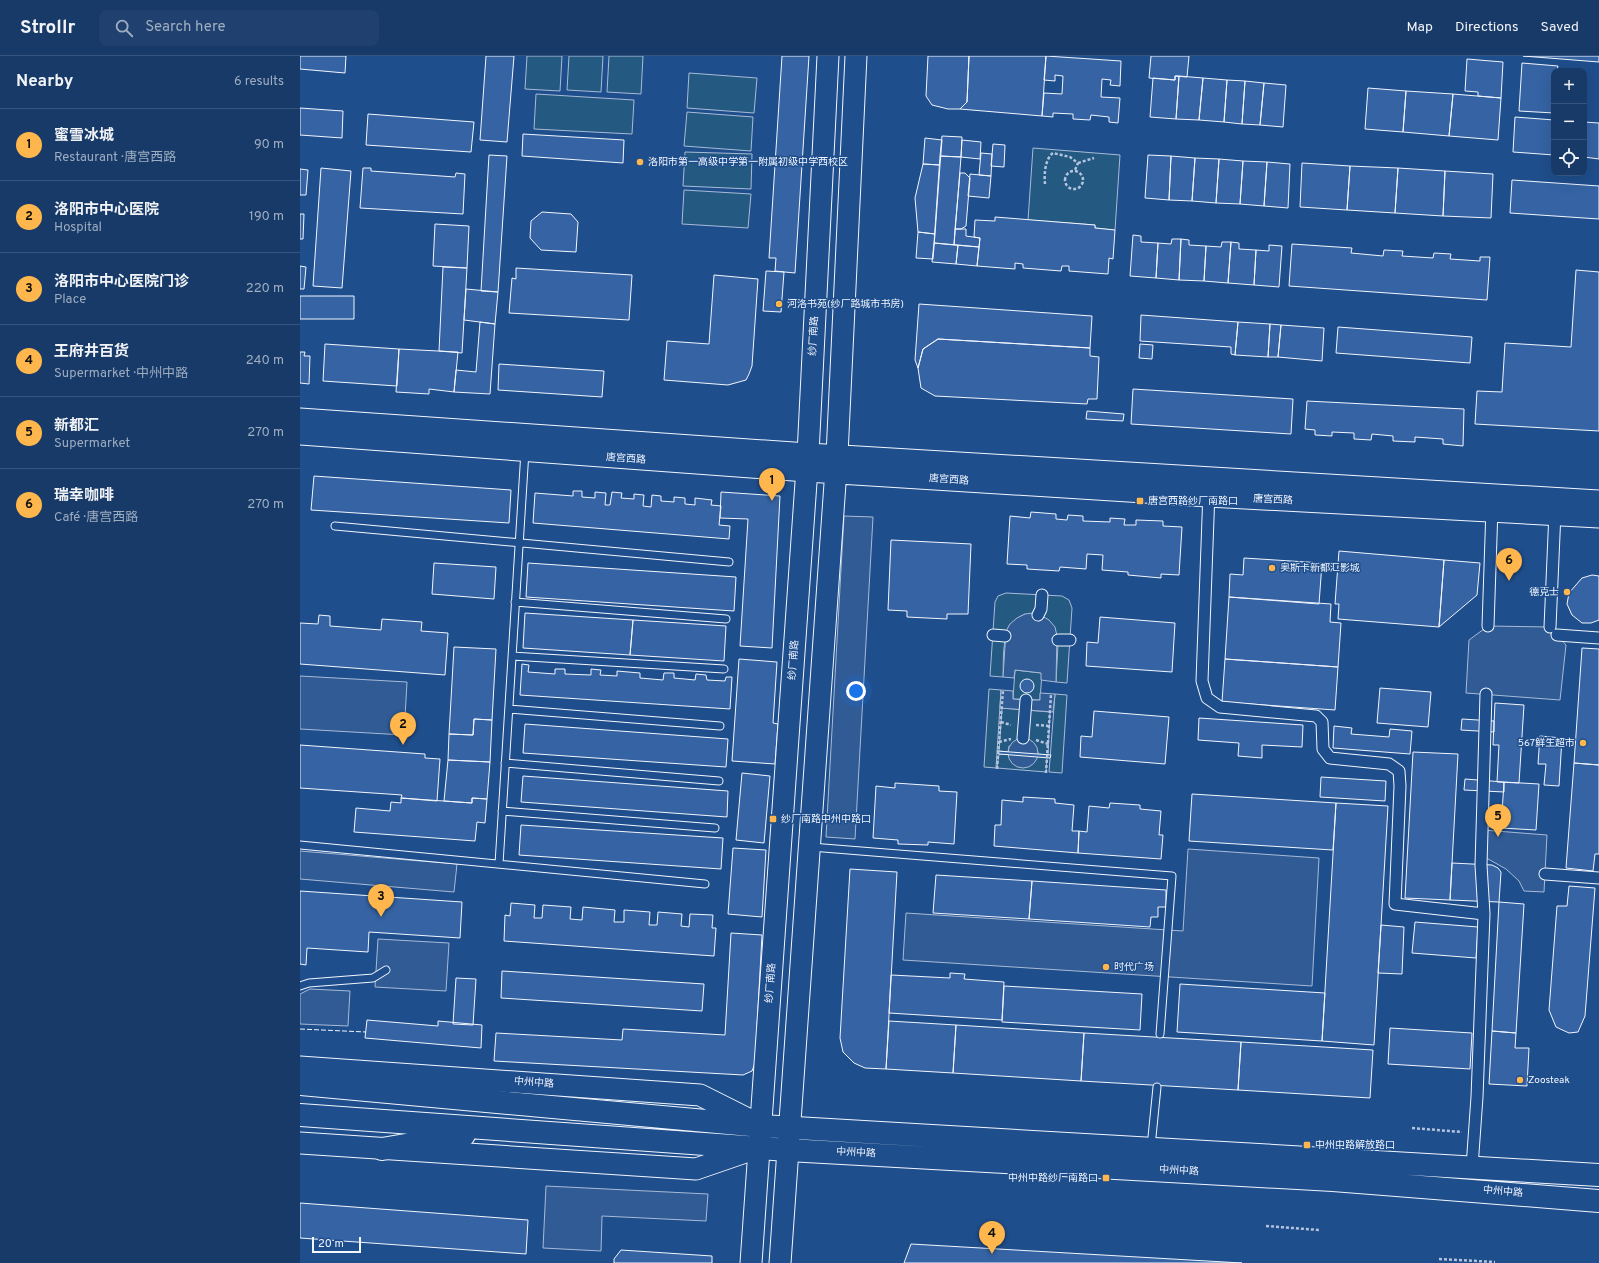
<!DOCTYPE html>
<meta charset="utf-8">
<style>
:root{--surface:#173a69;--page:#20416f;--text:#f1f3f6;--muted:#9eadc0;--line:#36547d;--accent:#ffb74d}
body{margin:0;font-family:Overpass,"Noto Sans SC",sans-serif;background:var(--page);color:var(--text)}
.controls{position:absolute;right:12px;top:12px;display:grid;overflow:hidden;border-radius:8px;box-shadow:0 4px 16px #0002}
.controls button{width:36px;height:36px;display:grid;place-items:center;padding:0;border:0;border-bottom:1px solid var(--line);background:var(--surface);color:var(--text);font:20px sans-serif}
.scale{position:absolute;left:12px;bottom:10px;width:49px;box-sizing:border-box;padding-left:4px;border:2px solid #f2f6ff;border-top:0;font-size:11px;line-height:14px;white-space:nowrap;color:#f2f6ff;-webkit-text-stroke:3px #1f4e8c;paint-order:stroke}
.you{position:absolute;left:556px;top:635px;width:14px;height:14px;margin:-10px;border:3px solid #fff;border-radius:50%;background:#1a73e8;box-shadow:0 0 0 6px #1a73e833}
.badge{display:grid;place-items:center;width:26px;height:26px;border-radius:50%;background:var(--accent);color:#111;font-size:13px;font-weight:700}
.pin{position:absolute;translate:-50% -33px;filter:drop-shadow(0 1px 2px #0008)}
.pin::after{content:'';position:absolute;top:21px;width:14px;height:12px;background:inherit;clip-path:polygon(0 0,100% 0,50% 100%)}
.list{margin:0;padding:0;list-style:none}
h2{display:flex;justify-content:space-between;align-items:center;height:52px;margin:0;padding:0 16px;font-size:17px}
h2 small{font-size:13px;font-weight:400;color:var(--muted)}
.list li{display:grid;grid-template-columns:26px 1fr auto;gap:12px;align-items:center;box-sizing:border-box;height:72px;padding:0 16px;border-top:1px solid var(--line)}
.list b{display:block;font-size:15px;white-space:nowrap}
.list p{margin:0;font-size:13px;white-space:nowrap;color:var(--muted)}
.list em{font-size:13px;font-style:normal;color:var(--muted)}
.icon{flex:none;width:22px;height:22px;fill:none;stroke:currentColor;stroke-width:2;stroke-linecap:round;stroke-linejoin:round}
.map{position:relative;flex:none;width:1299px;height:1207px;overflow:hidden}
header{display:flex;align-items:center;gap:24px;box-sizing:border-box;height:56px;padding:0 20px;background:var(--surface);border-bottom:1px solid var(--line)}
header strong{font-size:19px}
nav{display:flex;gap:22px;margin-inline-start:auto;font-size:14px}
.search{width:280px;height:36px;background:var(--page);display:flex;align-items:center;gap:10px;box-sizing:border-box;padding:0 14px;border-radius:8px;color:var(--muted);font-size:15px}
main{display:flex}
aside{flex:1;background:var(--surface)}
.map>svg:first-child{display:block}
.green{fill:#245a82;stroke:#a8bbd7}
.parking{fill:#305b95;stroke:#a8bbd7}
.building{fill:#3563a3;stroke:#f2f6ff}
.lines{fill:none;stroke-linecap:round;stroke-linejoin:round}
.service-casing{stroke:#f2f6ff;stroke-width:9}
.pedestrian-casing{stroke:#f2f6ff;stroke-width:13}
.secondary-casing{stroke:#f2f6ff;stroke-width:23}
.primary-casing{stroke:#f2f6ff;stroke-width:24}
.path{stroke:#b3c4dc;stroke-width:2.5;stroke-dasharray:3 2;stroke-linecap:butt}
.service{stroke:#1f4e8c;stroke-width:7}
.pedestrian{stroke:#1f4e8c;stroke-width:11}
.secondary{stroke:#1f4e8c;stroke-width:21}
.primary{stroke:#1f4e8c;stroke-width:22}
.fence{stroke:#f2f6ff;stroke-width:1;stroke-dasharray:5 2;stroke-linecap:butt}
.poi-dot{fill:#ffb74d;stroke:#1f4e8c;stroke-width:1.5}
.labels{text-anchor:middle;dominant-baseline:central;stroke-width:3;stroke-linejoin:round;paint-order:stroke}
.poi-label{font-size:10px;fill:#f2f6ff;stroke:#1f4e8c;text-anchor:start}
.street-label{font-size:10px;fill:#f2f6ff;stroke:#1f4e8c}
</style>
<header>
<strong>Strollr</strong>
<div class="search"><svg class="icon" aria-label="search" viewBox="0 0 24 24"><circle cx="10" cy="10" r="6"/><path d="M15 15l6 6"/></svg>Search here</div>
<nav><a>Map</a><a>Directions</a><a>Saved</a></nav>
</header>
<main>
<aside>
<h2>Nearby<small>6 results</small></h2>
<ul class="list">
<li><span class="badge">1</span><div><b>蜜雪冰城</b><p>Restaurant · 唐宫西路</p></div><em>90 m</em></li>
<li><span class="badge">2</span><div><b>洛阳市中心医院</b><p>Hospital</p></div><em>190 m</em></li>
<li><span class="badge">3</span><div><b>洛阳市中心医院门诊</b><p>Place</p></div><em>220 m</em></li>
<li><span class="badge">4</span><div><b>王府井百货</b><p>Supermarket · 中州中路</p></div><em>240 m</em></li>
<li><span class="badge">5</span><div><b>新都汇</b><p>Supermarket</p></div><em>270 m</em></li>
<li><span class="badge">6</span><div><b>瑞幸咖啡</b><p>Café · 唐宫西路</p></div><em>270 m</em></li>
</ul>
</aside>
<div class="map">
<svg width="1299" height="1207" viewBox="0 0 1299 1207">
<rect width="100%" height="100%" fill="#1f4e8c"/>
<path class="green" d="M227,0H262L260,35L225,33Z
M269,0H303L301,36L267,34Z
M309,0H343L341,38L307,36Z
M389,17L457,22L454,57L387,52Z
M236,38L334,44L332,78L234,73Z
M387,56L453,61L451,95L384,90Z
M733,92L820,99L815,174L795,172V169L728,164Z
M385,96L452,98L451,133L383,130Z
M384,134L451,138L448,172L382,168Z
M706,537L762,540L769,544L772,552L767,627L756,626L758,588L725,558C700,569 704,598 703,621L690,620L695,546L698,540Z
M715,614L742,617L740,644L713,643Z
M689,633L701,634L696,712L684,711Z
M755,638L767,639L762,717L749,716Z
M702,652L750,656L748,699L737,698L738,696L709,690L708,696L699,695Z
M699,698L747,701L746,716L697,712Z"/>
<path class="parking" d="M544,460L573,461L555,783L526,781Z
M733,557L742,560L749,564L755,571L757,580L756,626L741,624V617L715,614L714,622L703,621L706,575L710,568L717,562L725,558Z
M1188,570L1250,571L1266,589L1260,644L1166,637L1169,584Z
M0,620L107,626L104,679L0,673Z
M701,634L713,635V643L726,644H740V637L755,638L753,656L700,652Z
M708 697a15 15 0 1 1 30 0a15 15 0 1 1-30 0Z
M1183,774L1247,779L1244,836L1224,835L1219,825L1206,813L1181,799Z
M888,793L1019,802L1012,930L603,904L606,857L883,875Z
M0,795L157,808L154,836L0,823Z
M78,883L149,887L146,935L75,931Z
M10,933L50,935L48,970L0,968V938Z
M246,1130L408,1138L406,1165L302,1160L301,1195L243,1192Z"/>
<path class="building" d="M0,0H46L45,17L0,13Z
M186,0H214L207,86L180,84Z
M482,0H509L495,217L475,215L476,202H469Z
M628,0H669L667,46L660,53H648L632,49L626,40Z
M669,0H746L742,60L660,53L667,46Z
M746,0L821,5L820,30L810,29L811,24L802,23L801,41L820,42L818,67L809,66V61L791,59L790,64L773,63V58L753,57V61L742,60L744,37L762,38L763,20L755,19V25L744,24Z
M851,0H889L887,21L875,20V24L849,22Z
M1223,0H1299V6Z
M1167,3L1203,6L1201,42L1178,40V36L1165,35Z
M1222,7L1258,10L1257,15H1254V57L1219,55Z
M875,20H879L876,63L850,61L853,22L875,24Z
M879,20L903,22L899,64L876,63Z
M903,22L927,24L924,66L899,64Z
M927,24L945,25L942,68L924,66Z
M945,25L964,27L960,69L942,68Z
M964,27L986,29L983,71L960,69Z
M1068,32L1106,35L1103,76L1065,73Z
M1106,35L1153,38L1149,80L1103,76Z
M1153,38L1201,42L1198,84L1149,80Z
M0,52L43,55L42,82L0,79Z
M68,58L174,66L171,96L66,89Z
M1215,61L1254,64V99L1213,96Z
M1284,66L1299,67V103L1284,101Z
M223,78L324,84L323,107L222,100Z
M642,80L662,81L661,101L640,100Z
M625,82L642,84L640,109L623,108Z
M662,84L681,86L680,103L661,101Z
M693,88L705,89L704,111L691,110Z
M681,97L692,98L691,120L679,119Z
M189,99L207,100L198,236L181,235Z
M848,99L871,100L869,144L845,142Z
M640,100L661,101L654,189L634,187Z
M871,100L895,102L892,145L869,144Z
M895,102L919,103L916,147L892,145Z
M919,103L943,105L940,148L916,147Z
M943,105L967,106L964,150L940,148Z
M967,106L990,108L988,152L964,150Z
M1002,107L1050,110L1047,154L1000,151Z
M623,108L640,109L635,178L618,176L615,142Z
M1050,110L1098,112L1095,157L1047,154Z
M21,112L51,115L42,232L13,230Z
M63,112H71V115L155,121L156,117L165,118L163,158L60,152Z
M1098,112L1145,115L1143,160L1095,157Z
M0,113L8,114L6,139H0Z
M1145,115L1193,118L1191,162L1143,160Z
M660,117H665L670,122L666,170L661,173H655Z
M670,118L691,120L689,142L668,140Z
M1212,124L1299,130V163L1210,157Z
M242,156L271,158L278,166L276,196L241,194L230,182L231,165Z
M0,158H4L3,183H0Z
M695,161L795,169V172L815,174L813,203L809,202L808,218L769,215V210H762L761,215L723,212V208L715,207V213L677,210L680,182L674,181L675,164L695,165Z
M135,168L169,170L167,212L133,210Z
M655,173H666V180L680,182L679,191L654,189Z
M618,176L635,178L633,203L616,202Z
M833,179L841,180V186L858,187L856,222L830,220Z
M872,183H881L879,224L856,222L858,187L871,188Z
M881,183L889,184V189L906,190L904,225L879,224Z
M922,186H931L928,227L904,225L906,190L921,191Z
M931,186L939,187V193L956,194L954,229L928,227Z
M634,187L658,189L656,208L632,206Z
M992,188L1052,192L1051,197L1083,200L1084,194L1103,195L1102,200L1133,202L1134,197L1151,198L1150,203L1180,205V201H1190L1187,244L989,230Z
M658,189L679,191L677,210L656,208Z
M969,189L982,190L979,231L954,229L956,194L969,195Z
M0,210L6,211L4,233H0Z
M143,211L167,212L162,297L139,295Z
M216,212L332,219L329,264L209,257L212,222L216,223Z
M1276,214L1299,216V375L1175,368L1177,335L1202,336L1205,287L1271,291Z
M466,215L484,216L481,256L463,255Z
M414,219L458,223L452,310L449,318L446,324L428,329L364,324L367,285L409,288Z
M166,233L198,236L195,268L164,264Z
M0,240H54V263H0Z
M619,248L792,260L790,292L638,283L623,293L618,312L615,304Z
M841,259L938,266L935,299L931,298V291L840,285Z
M180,266L195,268L190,338L154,336L156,314L176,316Z
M938,266L970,268L968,301L935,299Z
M970,268L981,269L978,301H968Z
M981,269L1024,272L1022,305L978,301Z
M1038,271L1172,281L1170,307L1036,297Z
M638,283L790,292V300L799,301L797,343H788L787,348L635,340L621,332L618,312L623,293Z
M25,288L99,293L97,330L23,325Z
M840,288L853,289L852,303L839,302Z
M99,293L158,296L154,336L129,333V338L96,336Z
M0,296H5L4,300H10L9,328L0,327Z
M199,308L304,315L302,341L198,334Z
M833,333L993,343L991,378L831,368Z
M1007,345L1164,353L1163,390L1143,388V383L1115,381V386L1093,385V380L1072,378L1071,384L1054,383V377L1032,376V380L1015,379V374L1005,373Z
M787,355L824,358L823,365L786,363Z
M14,420L211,434L209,467L11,454Z
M273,435H282V441L295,442V436L306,437L305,449H310L312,436L322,437L321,442L334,443V438L344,439L343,450L351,451L352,439L361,440V445L374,446V441L385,442V448L395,449V442L412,444L411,449L421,450L419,469L430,470L429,483L233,467L235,437L273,440Z
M421,436L480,440L472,592L440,590L448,463L420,462Z
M731,456L756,458V463L767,464L768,459L783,460V465L810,466V462L825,463L824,469H836V464L863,465V470L882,471L879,519L861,518V522L828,519V516L802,514L803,499L787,498L786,513L760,511L759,515L727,513V509L707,508L710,460L730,462Z
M591,484L671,488L668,558H647V563L607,561V555L588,554Z
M1039,495L1144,504L1139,571L1038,563L1039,548H1035Z
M944,502L1022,507L1019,548L929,541L930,518L943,519Z
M1144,504L1180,507L1177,539L1139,571Z
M134,507L196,511L194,543L132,538Z
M228,507L436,521L434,555L226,541Z
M1292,519L1299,520V564L1291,567H1282L1272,559L1267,548L1269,537L1282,522Z
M929,541L1031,548L1030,566L1041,567L1038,611L925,603Z
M225,557L333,564L330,599L223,592Z
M19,559L30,560V570L81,574L82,563L122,566L121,575L148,577L145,619L0,608V567L18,568Z
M800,561L875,567L872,616L786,610L787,586L798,587Z
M333,564L426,570L424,605L330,599Z
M154,591L196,593L192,664L174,663L173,679L149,678Z
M1282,592L1299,593V709L1274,707Z
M439,603L477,606L473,667L478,668L475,708L432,705Z
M925,603L1038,611L1035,654L922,646Z
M222,608L229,609L228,616L255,618V613H265V618L291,619V613L301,614L300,619L317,620V615L340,617V622L363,624L364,617H374V622L395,624L396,618L406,619L407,624L425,625L426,621H432L430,653L220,639Z
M720 630a7 7 0 1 1 14 0a7 7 0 1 1-14 0Z
M1080,632L1131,636L1128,671L1077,667Z
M1195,647L1224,649L1219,727L1197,726L1199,689H1193Z
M794,655L869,661L865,708L780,701L781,680L792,681Z
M899,662L1003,669L1002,691L962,689V702L938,700L939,687L898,684Z
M174,663L192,664L190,706L148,704L149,678L173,679Z
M1162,663L1194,665V676L1161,674Z
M225,668L428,683L426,711L223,697Z
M1034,670L1052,672L1051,678L1089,681L1090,673L1112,675L1110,698L1033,692Z
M1240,680L1262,682L1259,730L1244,729L1246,708H1238Z
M0,689L125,698V702L140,703L137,745L101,742L102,739L0,732Z
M697,695L751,699L750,702L699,698Z
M1113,696L1158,698L1150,844L1105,842Z
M148,704L190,706L187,743L172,742V747L144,745Z
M1274,707L1299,709V798H1295L1293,815L1266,812Z
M442,717L470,720L464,787L436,784Z
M223,720L428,735L427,761L221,746Z
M1021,721L1086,725L1085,745L1020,741Z
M1165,723L1204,726V736L1164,734Z
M1204,726L1239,728L1236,774L1201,772Z
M595,727L639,730V735L657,736L654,788L628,786V789L598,788V784L573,782L576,730L595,732Z
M892,738L1036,747L1033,794L889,785Z
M723,741L755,743V747L774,749L772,775H779L778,797L694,790L695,769H701L702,744L723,746Z
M101,742L172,747V742L187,743L185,767L177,766L175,785L54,776L56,752L90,755L91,746L101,747Z
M810,747L840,749V753L861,755L859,779H863L861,803L778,797L779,775L787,776L789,750L809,752Z
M1036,747L1088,750L1074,989L1022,985Z
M221,769L423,782L421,813L219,799Z
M433,792L466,794L462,861L428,858Z
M1152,807L1192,809L1198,812L1201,816L1199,846L1150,844Z
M550,813L597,816L586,1013L565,1012L554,1007L543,996L540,982Z
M636,819L732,825L729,863L633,857Z
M732,825L866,834V851H858V861H851L850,871L729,863Z
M1269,830L1295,832L1285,960L1278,976L1269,977L1256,971L1249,954L1257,850H1267Z
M0,835L162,846L160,882L69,876L68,896L7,892L6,909L0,908Z
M1199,846L1224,848L1216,977L1192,975Z
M211,847L235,849L234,862H242L243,849L271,851L270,863L282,864L283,851L315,854L314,866H324V854L350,856L349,869H357L358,856L382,858L381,870L389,871L390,858L413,859L412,872H416L414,900L204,885L205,859L210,860Z
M1115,866L1178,871L1176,902L1112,897Z
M1081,869L1104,871L1102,918L1078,917Z
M431,877L462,879L455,1007L452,1015L443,1019L194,1005L196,977L322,984L323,973L425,979Z
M202,915L404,928L402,955L201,942Z
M650,917L665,918L664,923L704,926L702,964L589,957L591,919L650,922Z
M156,922L176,923L173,969L153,968Z
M880,928L1025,937L1022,985L877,976Z
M704,930L842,938L840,974L702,966Z
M67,964L138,970V965L182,969L181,992L65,982Z
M589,965L656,969L653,1017L586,1013Z
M656,969L784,977L781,1025L653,1017Z
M1090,972L1172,977L1170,1013L1088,1008Z
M1192,975L1216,977L1215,992H1229L1227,1030L1189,1028Z
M784,977L941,986L938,1034L781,1025Z
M941,986L1073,994L1070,1042L938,1034Z
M0,1147L228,1164L226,1198L0,1182Z
M611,1188L942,1207H604Z
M321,1194L412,1200V1207H314V1203Z"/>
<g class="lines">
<g class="service-casing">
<path id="service" d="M35,470L429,506
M215,546L426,563
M212,600L424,613
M209,653L420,670
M205,707L419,725
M202,755L415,772
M0,789L405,828
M511,791L872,820L860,978
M199,808L225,395
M0,930L9,927L73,922L86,914
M851,1091L857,1031"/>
</g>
<g class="pedestrian-casing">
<path id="pedestrian" d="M909,435L902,625L907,642L920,651L1016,660L1022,666L1023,693L1030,702L1089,708L1099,715L1100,730L1095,848L1184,858L1177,1041L1172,1111
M738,559L741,553L742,539
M1188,570L1192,452
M1250,571L1255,456
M693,579L705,580
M1257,579L1299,582
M758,584H770
M723,682L726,644
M1245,818L1299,822
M1184,858L1181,809L1186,638"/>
</g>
<g class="secondary-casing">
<path id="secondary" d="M0,363L508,398L1299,445
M0,378L507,415L908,440L1299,461
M0,1011L400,1039L460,1069
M0,1087L396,1113L457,1092
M451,1207L508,398L528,0
M480,1207L537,399L556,0"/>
</g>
<g class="primary-casing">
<path id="primary" d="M0,1028L461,1070L1299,1119
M0,1059L488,1094L1033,1124L1299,1145
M82,1093L164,1079"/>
</g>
<path class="path" d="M778,107L794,102
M765 124a9 9 0 1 1 18 0a9 9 0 1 1-18 0Z
M745,128C744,118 745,103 753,97L770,101L778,107L775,114
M701,666L711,669
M736,669L750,670
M736,684L748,688
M699,686L711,683
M697,713L703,634
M746,717L751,638
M1112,1072L1162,1076
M966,1170L1019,1174
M1139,1203L1195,1206"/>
<use href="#service" class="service"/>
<use href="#pedestrian" class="pedestrian"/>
<use href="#secondary" class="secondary"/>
<use href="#primary" class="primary"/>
<path class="fence" d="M0,973L66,976"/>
</g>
<g class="poi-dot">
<circle cx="340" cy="106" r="4"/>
<circle cx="479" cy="248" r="4"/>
<rect x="836" y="441" width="8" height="8" rx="2"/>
<circle cx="972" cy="512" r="4"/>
<circle cx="1267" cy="536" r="4"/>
<circle cx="1283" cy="687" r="4"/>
<rect x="469" y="759" width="8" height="8" rx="2"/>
<circle cx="806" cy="911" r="4"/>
<circle cx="1220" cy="1024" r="4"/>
<rect x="1003" y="1085" width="8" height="8" rx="2"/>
<rect x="802" y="1118" width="8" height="8" rx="2"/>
</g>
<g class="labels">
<g class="poi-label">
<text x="348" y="106">洛阳市第一高级中学第一附属初级中学西校区</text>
<text x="487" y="248">河洛书苑(纱厂路城市书房)</text>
<text x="848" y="445">唐宫西路纱厂南路口</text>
<text x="980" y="512">奥斯卡新都汇影城</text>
<text x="1259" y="536" text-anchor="end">德克士</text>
<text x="1275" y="687" text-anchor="end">567鲜生超市</text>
<text x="481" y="763">纱厂南路中州中路口</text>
<text x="814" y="911">时代广场</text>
<text x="1228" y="1024">Zoosteak</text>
<text x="1015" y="1089">中州中路解放路口</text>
<text x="798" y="1122" text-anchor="end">中州中路纱厂南路口</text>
</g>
<g class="street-label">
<text transform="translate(514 280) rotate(-87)">纱厂南路</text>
<text transform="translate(326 403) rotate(4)">唐宫西路</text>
<text transform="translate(649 424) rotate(4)">唐宫西路</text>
<text transform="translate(973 444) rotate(3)">唐宫西路</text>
<text transform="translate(494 604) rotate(-86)">纱厂南路</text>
<text transform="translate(471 927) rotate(-86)">纱厂南路</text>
<text transform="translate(234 1027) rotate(4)">中州中路</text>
<text transform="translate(556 1097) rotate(3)">中州中路</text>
<text transform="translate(879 1115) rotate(3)">中州中路</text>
<text transform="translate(1203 1136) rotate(5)">中州中路</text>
</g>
</g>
</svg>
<div class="controls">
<button>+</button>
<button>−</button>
<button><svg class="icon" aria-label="locate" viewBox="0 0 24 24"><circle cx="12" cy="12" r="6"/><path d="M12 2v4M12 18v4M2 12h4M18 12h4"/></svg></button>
</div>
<div class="scale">20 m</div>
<div class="you"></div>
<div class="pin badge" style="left:472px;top:445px">1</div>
<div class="pin badge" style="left:103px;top:689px">2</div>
<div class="pin badge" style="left:81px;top:861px">3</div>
<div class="pin badge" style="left:692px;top:1198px">4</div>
<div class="pin badge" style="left:1198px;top:781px">5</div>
<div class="pin badge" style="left:1209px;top:525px">6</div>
</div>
</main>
